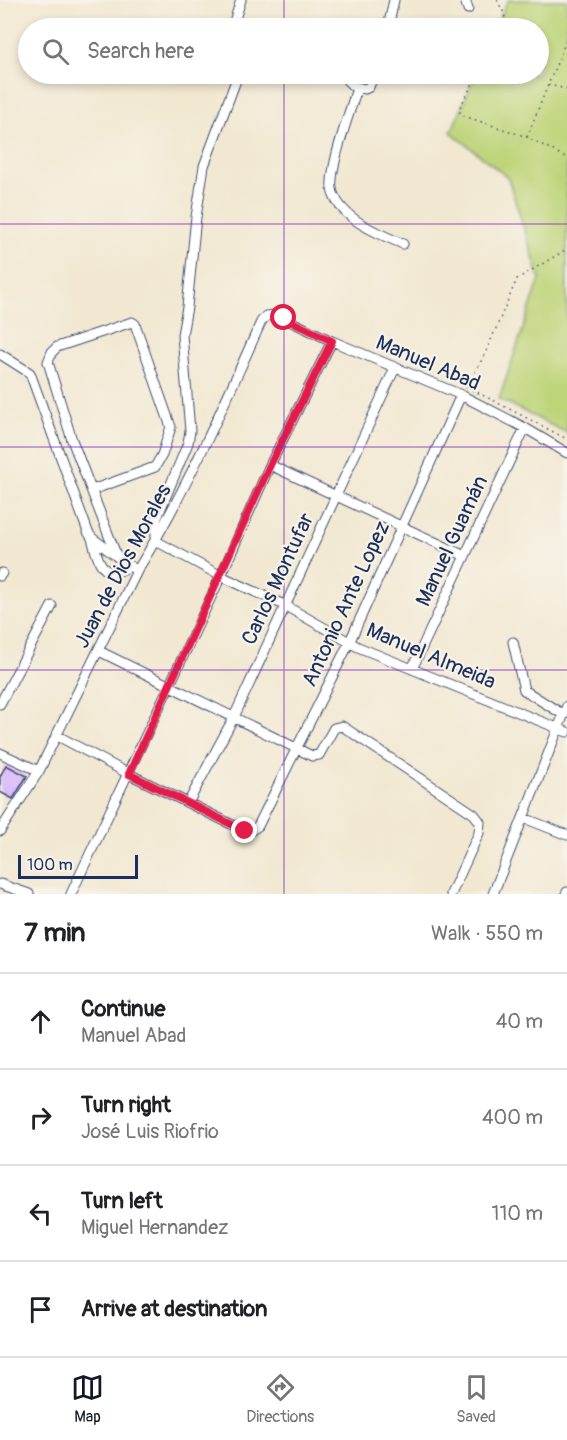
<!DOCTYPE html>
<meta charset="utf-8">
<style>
:root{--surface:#fff;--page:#f6f6f6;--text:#202124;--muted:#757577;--line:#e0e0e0;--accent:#111827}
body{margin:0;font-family:Pangolin,sans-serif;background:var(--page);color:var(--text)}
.scale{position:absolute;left:18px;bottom:15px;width:120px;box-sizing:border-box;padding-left:6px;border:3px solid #1b2f5e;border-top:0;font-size:16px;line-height:21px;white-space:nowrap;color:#1b2f5e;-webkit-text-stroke:4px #f7f3e8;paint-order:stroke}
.stop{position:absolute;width:18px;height:18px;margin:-14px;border:4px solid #e11d48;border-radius:50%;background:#fff}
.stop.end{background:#e11d48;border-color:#fff;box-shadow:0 2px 6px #0008}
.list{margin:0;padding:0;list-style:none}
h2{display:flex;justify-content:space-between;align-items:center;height:78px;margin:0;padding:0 24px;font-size:26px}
h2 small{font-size:20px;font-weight:400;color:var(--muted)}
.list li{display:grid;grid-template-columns:39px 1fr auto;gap:18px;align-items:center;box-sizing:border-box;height:96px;padding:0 24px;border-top:2px solid var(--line)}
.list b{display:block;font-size:22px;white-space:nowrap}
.list p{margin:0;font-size:20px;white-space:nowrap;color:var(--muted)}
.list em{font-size:20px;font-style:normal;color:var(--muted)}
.icon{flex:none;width:33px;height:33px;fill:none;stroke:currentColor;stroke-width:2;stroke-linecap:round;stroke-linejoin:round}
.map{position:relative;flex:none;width:567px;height:894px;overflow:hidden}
.search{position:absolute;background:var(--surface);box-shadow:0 3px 9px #0003;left:18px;right:18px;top:18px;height:66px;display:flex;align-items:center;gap:15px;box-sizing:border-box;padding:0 21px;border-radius:33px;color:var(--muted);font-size:22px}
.sheet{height:462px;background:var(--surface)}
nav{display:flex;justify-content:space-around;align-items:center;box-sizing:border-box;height:84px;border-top:2px solid var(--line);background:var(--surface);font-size:16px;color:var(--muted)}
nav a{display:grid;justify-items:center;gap:3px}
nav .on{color:var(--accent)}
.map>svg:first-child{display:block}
.green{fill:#bdd478;stroke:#6c826b;stroke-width:1.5}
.building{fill:#d4b2fb}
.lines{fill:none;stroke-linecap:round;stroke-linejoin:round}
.minor-casing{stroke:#3b4b6f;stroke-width:11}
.path{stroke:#3b4b6f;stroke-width:1.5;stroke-dasharray:1.5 4.5;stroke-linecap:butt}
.minor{stroke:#fff;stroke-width:9}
.route{stroke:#e11d48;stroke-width:8}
.grid{fill:none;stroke:#7b2cbf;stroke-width:1.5;stroke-opacity:0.55}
.labels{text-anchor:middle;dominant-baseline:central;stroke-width:4.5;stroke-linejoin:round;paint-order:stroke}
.street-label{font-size:21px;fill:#1b2f5e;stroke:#f7f3e8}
</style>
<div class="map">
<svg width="567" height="894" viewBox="0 0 567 894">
<rect width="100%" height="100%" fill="#f7f3e8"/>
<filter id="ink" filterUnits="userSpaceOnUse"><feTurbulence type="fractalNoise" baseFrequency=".0167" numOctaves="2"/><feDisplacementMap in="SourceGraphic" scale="12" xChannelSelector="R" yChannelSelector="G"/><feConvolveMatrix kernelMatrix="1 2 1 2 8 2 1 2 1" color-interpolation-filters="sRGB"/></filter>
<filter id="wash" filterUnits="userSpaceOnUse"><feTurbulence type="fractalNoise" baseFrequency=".008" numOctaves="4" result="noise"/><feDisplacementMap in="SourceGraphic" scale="24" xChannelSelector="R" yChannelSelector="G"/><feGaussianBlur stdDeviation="1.35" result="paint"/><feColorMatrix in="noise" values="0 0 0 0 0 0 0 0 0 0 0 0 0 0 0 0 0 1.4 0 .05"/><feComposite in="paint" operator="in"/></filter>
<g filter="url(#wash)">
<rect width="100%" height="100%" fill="#f2e8d1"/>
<path class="green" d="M508,0H567V433L499,399L540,279L508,178L451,132L476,74H538V28H495Z"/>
<g id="blocks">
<path class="building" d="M6,765L27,776L13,799L0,792V777Z"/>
</g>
</g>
<g filter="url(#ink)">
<use href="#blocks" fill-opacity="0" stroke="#3b4b6f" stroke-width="1.5"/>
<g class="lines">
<g class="minor-casing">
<path id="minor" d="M465,0L468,9
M232,28L241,0
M388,28L394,0
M341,74L353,86L365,89L369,87L374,74
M235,83L204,166L196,217L187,307L182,335L190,431L188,443L156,520V541L221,576L284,605L358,647L567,732
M357,88C351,109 326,175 333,193C343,220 379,234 403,244
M0,354L30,373L88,532L92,538L137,571
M270,465L465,556
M92,490L155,467L162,455L171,427L135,324L132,322L57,347L52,352L48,362L72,440L117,557
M92,538C95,549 100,576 116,572C121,571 126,568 130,566
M0,576L2,573
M513,642L524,690L564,715
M99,651L312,756L319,755L334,728L342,726L474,814L480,822L479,833L451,894
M412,669L525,428
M0,704L52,606
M56,735L129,774L245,831L252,830L258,826L350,641L461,395
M0,753L39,771
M188,803L234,717L395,368
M524,818L567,835
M0,831L39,771L137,571C186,491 223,407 261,322L266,316L277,315L332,341L461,395L525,428L567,453
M0,884L29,894
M71,894L221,576L270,465L332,341
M493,894L567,706
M566,894L567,892"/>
</g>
<path class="path" d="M497,0L505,15L502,28
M478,74L460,107V113L464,116L527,137L567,158
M548,85L567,89
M527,137L567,38
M467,387L567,439
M466,388L485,354L517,279L567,249"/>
<use href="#minor" class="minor"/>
</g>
</g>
<g class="lines" filter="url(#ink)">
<path class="route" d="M245,831L129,774L270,465L332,341L284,318"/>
</g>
<path class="grid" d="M284,0V28M284,74V894M0,224H567M0,447H567M0,670H567"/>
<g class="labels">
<g class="street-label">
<text transform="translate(428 363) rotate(23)">Manuel Abad</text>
<text transform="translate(452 541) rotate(-65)">Manuel Guamán</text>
<text transform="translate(123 566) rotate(-62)">Juan de Dios Morales</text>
<text transform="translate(278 579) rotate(-65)">Carlos Montufar</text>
<text transform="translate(346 604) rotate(-65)">Antonio Ante Lopez</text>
<text transform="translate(431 656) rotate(23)">Manuel Almeida</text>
</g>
</g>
</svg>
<div class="scale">100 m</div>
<div class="stop" style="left:284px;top:318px"></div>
<div class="stop end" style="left:245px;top:831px"></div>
<div class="search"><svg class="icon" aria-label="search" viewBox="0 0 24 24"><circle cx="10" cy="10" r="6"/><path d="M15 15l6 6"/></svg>Search here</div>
</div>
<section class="sheet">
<h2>7 min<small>Walk · 550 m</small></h2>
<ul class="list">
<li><svg class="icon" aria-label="ahead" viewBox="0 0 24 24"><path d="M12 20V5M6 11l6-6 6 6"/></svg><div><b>Continue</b><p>Manuel Abad</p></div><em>40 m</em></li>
<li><svg class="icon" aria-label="right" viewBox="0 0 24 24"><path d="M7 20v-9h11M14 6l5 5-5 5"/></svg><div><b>Turn right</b><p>José Luis Riofrio</p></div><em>400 m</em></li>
<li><svg class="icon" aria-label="left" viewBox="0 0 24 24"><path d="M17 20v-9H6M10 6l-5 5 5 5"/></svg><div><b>Turn left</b><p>Miguel Hernandez</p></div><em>110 m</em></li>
<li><svg class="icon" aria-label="arrive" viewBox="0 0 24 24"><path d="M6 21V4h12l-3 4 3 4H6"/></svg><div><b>Arrive at destination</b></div></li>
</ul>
</section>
<nav>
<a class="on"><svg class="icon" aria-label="map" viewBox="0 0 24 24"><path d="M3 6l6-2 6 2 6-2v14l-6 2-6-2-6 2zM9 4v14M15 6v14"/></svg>Map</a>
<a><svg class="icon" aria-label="directions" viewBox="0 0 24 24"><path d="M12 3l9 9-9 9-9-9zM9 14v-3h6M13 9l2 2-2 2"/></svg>Directions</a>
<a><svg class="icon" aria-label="saved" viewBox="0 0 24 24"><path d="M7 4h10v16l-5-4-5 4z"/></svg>Saved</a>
</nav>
